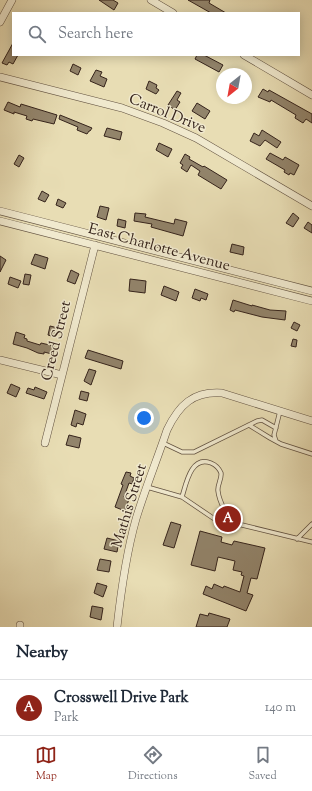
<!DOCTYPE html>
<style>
:root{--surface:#fff;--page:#f6f6f7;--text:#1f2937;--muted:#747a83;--line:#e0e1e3;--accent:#8f2418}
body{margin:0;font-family:"Sorts Mill Goudy",serif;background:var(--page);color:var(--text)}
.compass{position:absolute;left:216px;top:68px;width:36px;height:36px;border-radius:50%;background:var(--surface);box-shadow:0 2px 10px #0003;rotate:211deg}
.you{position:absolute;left:144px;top:418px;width:14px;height:14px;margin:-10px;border:3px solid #fff;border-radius:50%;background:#1a73e8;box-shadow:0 0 0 6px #1a73e833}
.badge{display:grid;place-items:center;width:26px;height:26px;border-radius:50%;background:var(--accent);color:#fff;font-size:13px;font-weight:700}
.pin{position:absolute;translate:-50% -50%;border:2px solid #fff;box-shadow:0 1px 4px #0006}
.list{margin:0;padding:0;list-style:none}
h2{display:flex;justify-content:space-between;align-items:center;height:52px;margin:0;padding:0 16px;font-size:17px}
h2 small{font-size:13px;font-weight:400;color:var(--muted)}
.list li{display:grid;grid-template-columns:26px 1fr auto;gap:12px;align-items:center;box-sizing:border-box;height:56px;padding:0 16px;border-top:1px solid var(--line)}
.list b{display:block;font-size:15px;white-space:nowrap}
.list p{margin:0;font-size:13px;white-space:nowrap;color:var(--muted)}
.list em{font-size:13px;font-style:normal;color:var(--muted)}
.icon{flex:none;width:22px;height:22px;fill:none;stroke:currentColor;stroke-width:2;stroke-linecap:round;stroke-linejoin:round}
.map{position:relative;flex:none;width:312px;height:627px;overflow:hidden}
.search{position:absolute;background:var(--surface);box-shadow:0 2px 10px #0003;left:12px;right:12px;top:12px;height:44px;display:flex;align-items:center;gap:10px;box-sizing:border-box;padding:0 14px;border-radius:0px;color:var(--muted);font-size:15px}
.sheet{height:108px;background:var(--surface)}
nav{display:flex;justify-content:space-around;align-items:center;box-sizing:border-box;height:56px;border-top:1px solid var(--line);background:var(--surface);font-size:11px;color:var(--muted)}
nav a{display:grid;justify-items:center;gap:2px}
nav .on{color:var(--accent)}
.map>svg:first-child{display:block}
.building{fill:#92846b;stroke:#35231b}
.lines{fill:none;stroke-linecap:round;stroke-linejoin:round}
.service-casing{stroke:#625241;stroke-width:5}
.minor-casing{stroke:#625241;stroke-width:8}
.service{stroke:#f0e9ce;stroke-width:3.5}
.minor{stroke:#f0e9ce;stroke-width:7}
.labels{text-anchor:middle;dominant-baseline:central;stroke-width:3;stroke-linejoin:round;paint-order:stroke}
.street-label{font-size:15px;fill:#35231b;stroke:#f0e9ce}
</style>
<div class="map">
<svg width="312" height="627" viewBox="0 0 312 627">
<rect width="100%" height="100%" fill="#e8ddb4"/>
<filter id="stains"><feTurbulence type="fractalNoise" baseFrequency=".005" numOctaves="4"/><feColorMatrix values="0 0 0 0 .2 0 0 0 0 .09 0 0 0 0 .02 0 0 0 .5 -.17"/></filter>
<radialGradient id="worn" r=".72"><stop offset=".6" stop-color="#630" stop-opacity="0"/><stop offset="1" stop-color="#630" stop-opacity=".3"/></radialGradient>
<path class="building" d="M99,0H113L118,3L114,10Z
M188,0H210L209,3L226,13H211Z
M13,43V55H18L13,64L9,62L7,65L2,63Z
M197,55H204L223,65L219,72L195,59Z
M73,64L81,68L78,75L70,71Z
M96,70L102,72L100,76L107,79L104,87L90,81Z
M149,81L157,85L156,88L159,90L156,94L146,89Z
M263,89L268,92L269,90L312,114V123L306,119L303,123L295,118L296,115L271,100L270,102L258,97Z
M177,91L181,93L177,100L180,102L175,110L168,105Z
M8,102L20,107L21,104L57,115L54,124L33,119L32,121L26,119L27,116L14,112V114L4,110Z
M197,103L210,111L205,119L192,111Z
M60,115L92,128L90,131H89L87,134L77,130L78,127L59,119Z
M107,128L122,132L120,140L104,136Z
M262,130L281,142L277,148L265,140L260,146L250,141L254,133L259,136Z
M159,143L172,149L168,157L156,150Z
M270,153L283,160L285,157L299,165L294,175L290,173L289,175L284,172L285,170L266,159Z
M185,154L190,157L189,159L203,167L204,166L227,180L221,189L198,175L200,171L191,165L187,172L181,168L183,165L180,163Z
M19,155L24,158L19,167L14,164Z
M42,191L49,195L45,202L38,199Z
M58,199L66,203L63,208L56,205Z
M100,206L109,208L106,220L97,217Z
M135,213L146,214L145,217L174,224L175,219L187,222L183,236L151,227L152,224L134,221Z
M293,213L299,218L293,227L286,223Z
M118,219L126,221L125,228L117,226Z
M308,222L312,225V233L304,228Z
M232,244L244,247L243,255L230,252Z
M35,254L48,258L45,269L31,264Z
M0,256L6,260L0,272Z
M71,270L79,274L75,284L67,281Z
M25,274L31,275L29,285L23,284Z
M10,277L21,281L18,288L8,284Z
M130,279L146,281L145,293L129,291Z
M164,286L179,292L176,301L161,295Z
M195,289L208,294L206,300L201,298L200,301L192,298Z
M233,300L252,306V305L270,310L286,311L285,320L262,317L235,310L234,312L230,310Z
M294,322L300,325L297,331L291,328Z
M50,326L58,328L55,337L48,335Z
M16,332L25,335L24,338L27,339V341L40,345L41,343L54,346L52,354L44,352V354L38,353L27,348L13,344Z
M293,339L297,340L296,347L291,346Z
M88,350L123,361L121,369L85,358Z
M89,369L96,371L91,385L84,381Z
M11,384L20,388L16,397L7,393Z
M35,387L47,392L44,399L26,393L28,388L34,390Z
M81,391L89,393L87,401L79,399Z
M75,410L86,414L83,425L77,423L76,427L71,425Z
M69,435L81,438L79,448L66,445Z
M126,472L131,473L130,476L134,478L132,484L129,483L124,497L129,499L125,511L115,507L123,485L121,484Z
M171,522L181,525L174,548L163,545Z
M200,531L222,537L221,542L232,545L234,541L265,548L257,579L251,578L247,593L253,595L246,611L203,594L206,586L212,589L214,584L223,588L224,586L240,592L244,576L241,575L242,572L233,570L235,561L218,557L215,571L191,565Z
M107,538L119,541L117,552L104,549Z
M100,559L111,561L109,572L97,570Z
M97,583L107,586L103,597L94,593Z
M92,606L103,608L101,620L90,617Z
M209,613L230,619L227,627H196L200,614L208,616Z"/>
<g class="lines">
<g class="service-casing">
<path id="service" d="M249,425L270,438L281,444L312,454
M276,441L274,435L280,411
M163,443L182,452H194L257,421L262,420L276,428
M147,487L182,497L213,518L312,542
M182,497C186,484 191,455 211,463C216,465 219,468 221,473C222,479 217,485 218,491C219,502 226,513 231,522
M297,539L312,524"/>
</g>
<g class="minor-casing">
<path id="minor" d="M151,0L173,13
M0,22L12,0
M244,55L312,95
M0,77L122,108L163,123L196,138L312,206
M0,211L312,291
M0,221L312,301
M0,360L62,375
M45,443L95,245
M20,627V625
M117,627C121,591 126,554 136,519C145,489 157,460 167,430C179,405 193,391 222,393L312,421"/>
</g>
<use href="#service" class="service"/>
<use href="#minor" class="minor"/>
</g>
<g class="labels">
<g class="street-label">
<text transform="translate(167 114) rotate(22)">Carrol Drive</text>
<text transform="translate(159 248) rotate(15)">East Charlotte Avenue</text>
<text transform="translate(57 341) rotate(-76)">Creed Street</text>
<text transform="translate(130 506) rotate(-73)">Mathis Street</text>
</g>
</g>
<rect width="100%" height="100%" filter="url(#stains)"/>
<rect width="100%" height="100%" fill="url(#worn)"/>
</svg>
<svg class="compass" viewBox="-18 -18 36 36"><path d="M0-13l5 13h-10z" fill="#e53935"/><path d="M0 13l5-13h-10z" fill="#747a83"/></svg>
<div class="you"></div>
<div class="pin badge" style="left:228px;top:519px">A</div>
<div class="search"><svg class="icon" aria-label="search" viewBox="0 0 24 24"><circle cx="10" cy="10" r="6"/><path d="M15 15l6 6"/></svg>Search here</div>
</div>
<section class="sheet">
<h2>Nearby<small></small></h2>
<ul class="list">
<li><span class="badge">A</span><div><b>Crosswell Drive Park</b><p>Park</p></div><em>140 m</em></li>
</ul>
</section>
<nav>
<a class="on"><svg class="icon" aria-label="map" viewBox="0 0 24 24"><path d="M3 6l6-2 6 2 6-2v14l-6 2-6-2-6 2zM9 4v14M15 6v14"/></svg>Map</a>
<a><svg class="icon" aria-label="directions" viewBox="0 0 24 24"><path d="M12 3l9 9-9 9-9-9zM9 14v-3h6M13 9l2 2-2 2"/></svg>Directions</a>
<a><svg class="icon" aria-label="saved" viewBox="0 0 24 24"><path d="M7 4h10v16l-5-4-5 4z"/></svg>Saved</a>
</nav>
